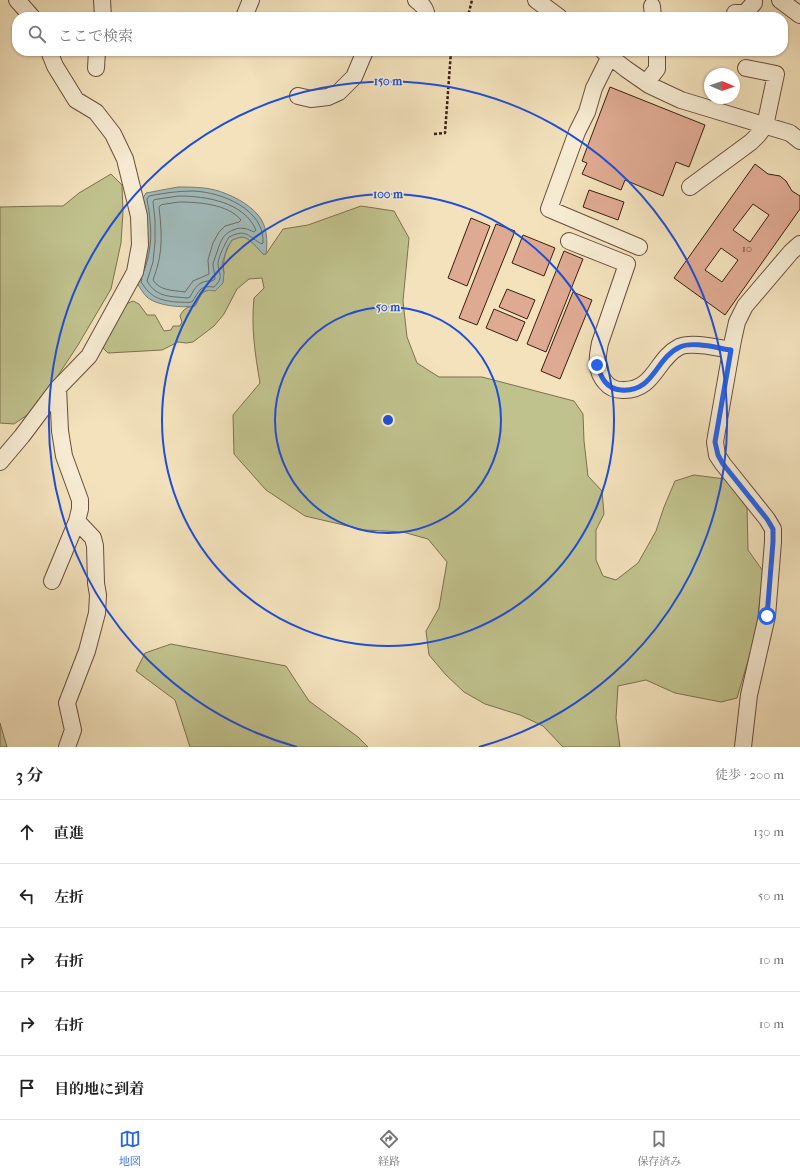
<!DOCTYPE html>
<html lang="ja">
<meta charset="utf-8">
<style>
:root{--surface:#fff;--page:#f2f2f2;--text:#222;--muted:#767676;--line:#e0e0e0;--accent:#2563eb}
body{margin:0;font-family:"IM FELL French Canon","Noto Serif JP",serif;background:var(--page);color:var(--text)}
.compass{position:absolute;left:704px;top:68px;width:36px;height:36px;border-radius:50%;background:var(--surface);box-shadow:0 1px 3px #0004;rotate:92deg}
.stop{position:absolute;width:12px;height:12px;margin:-9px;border:3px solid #2563eb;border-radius:50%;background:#fff}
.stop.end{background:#2563eb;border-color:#fff;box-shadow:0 1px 4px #0008}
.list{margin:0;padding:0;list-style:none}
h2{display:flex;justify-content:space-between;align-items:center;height:52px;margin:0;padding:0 16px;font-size:17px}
h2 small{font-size:13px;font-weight:400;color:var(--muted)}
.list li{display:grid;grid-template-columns:26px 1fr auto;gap:12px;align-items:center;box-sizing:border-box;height:64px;padding:0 16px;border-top:1px solid var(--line)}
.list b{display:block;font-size:15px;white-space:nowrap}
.list em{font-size:13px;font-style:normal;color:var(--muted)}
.icon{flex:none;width:22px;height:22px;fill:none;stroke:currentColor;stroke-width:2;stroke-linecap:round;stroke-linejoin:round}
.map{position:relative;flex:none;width:800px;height:747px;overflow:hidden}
.search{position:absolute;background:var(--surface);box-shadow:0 1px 3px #0004;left:12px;right:12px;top:12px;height:44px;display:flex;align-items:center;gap:10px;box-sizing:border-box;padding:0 14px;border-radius:16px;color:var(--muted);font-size:15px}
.sheet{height:372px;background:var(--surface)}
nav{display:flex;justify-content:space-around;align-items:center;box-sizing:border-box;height:56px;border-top:1px solid var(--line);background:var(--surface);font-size:11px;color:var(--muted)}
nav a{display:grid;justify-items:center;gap:2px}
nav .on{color:var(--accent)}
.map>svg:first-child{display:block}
.green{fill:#c0c28d;stroke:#7e704f}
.water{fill:#a1bbbb;stroke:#787c77}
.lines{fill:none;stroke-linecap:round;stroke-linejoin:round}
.shore{stroke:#6e6c66;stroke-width:1}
.building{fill:#dfaa92;stroke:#3b1d11;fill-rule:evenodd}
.street-casing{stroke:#694e3c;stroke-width:18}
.path{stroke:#3b1d11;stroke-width:2.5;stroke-dasharray:3 2;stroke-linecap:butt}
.street{stroke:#f7ecd3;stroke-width:16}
.route{stroke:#2563eb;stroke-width:5}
.ring{fill:none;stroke:#1d4ed8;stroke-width:2}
.labels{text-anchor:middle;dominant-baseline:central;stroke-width:3;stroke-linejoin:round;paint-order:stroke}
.number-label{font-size:11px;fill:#644031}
.centre{fill:#1d4ed8;stroke:#f7ecd3;stroke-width:2}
.ring-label{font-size:12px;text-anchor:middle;font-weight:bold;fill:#1d4ed8;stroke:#f7ecd3;stroke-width:3;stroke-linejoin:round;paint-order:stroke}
</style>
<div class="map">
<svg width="800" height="747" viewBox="0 0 800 747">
<rect width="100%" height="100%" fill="#f3e2bc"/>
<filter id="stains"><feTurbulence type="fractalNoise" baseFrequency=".005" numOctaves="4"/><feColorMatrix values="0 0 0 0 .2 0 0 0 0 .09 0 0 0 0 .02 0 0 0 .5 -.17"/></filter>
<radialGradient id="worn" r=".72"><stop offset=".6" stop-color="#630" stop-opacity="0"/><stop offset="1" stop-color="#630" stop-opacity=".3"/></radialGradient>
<path class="green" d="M111,174L122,185L123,212L121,243L111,289L78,345L36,409L14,424L0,423V207L48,206H63L79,193Z
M361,206L394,211L409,238L403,301L407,337L417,363L439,377H482L574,401L583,414L584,441L588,476L602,491L604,514L596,530V560L603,576L616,580L638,563L656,531L664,507L675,481L694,475L725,479L747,505L748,550L763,571L756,634L737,698L721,702L675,693L646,680L618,686L616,718L620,747H563L543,726L520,715L485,704L464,692L446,675L429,655L426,631L439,608L447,562L428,539L403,532L365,530L305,516L266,490L234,454L233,415L260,383C255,354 251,327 254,298L264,288L262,278L249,279L237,289L224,314L214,326L193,342L186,343L178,342L162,350L108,353L103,348V343L121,306L133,301L139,304L147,315H155L164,331L171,330L173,326H180L182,322L180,316C184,308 187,307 195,306L202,293L208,290L224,273C222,260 226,250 232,240C235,239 239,237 242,237C249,237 258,248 263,254H266L283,229L308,225Z
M171,644L286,666L309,701L358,737L368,747H190L175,700L136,671L145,653Z
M0,723L7,747H0Z"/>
<path class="water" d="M178,187C190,187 203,187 215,190C230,194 248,203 258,215C267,225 268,241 266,254H263C258,249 249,237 242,237C239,237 235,239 232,240L227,248L222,264L224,273L223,283L215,291C201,288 201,295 195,306C182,308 159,306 148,298C143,294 140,287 136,282L144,208L143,198L146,193Z"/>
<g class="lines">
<path class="shore" d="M179,196C206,196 244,202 256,230L254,232C248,229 242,227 236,229C223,233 221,240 217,252C216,255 214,260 213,264C213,269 215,273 215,279L212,281C200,280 195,287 190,297L187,298C170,296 157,298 147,281L153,262L155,242V220L153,202L154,200Z
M179,202C198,202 228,204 241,220L239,222L225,226L219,232L213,243L208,260L209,274L193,281L185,292C172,290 160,291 153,280C155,274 157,269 158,264C163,245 161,225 159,207L161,205Z
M142,279L141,282C151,297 158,300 176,302C182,302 187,303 192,302C199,292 199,285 214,287C225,276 218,275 218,263C219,255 225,244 229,237C247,228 248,237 262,244L263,243C265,209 221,192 193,191C178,191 164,193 149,196L147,199C148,207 150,214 150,221C152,238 150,255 144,271"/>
</g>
<path class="building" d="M610,87L705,125L689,167L676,162L663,196L625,180L621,190L582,174L587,163L582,161Z
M755,164L768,174L780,176L786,181L792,191L800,196V209L725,315L674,278ZM753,204L769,215L750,242L733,230ZM721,248L738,260L722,282L705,270Z
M589,190L624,202L618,220L583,207Z
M471,218L490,226L467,286L448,278Z
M496,224L515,231L477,325L459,318Z
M523,235L555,248L544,276L512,263Z
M564,251L583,259L546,352L527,344Z
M507,289L535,300L527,319L499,307Z
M573,292L592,300L560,379L541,371Z
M494,309L525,322L517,341L486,328Z"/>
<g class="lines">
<g class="street-casing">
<path id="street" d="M17,0L32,17
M102,0L103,17
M416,0C423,5 426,9 427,17
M536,0L559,17
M780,0L800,15
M652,6L653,17
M735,13H745L754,3V0
M244,17L251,0
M49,51L55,66L76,100L96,112L113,134L125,159L139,216L140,245L135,272L89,356L58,388L60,431L64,456L80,500V509L77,521L93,538L95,546L96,583L98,595L97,613L87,651L67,703L73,730L67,747
M603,51L626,69L649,85L681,100L790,133L800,141
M610,56L594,88L587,112L577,132L549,209L639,247
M96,68L97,51
M646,83L657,69V51
M298,96L311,99L328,97L339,92L354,77L365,51
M690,187L751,142L758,135L765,126L776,74L746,68
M569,241L627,264L600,343C597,358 595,371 606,383C610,388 617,390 623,390C654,391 656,359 679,347C692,341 718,348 731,350
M0,462L22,436L58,388
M52,581L77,521
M743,747L749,695L767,616L773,542V529L767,519L723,464L717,455L715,442L733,340L737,322L745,306L791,252L800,244"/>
</g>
<path class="path" d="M465,17L469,12L472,0
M434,134L445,133L451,51"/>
<use href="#street" class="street"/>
</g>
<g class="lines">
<path class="route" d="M597,365C601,377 606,389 621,390C654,393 655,358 680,347C692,341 717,348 731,350L715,442L718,455L723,464L767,519L773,529V542L767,616"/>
</g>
<g class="ring">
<circle cx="388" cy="420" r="113"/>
<circle cx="388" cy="420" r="226"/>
<path d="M297 747A339 339 0 1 1 479 747"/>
</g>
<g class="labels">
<g class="number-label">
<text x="747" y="248">10</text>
</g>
</g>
<circle cx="388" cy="420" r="6" class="centre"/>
<g class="ring-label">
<text x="388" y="85">150 m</text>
<text x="388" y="198">100 m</text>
<text x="388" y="311">50 m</text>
</g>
<rect width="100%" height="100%" filter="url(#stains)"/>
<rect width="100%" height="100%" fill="url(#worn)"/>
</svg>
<svg class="compass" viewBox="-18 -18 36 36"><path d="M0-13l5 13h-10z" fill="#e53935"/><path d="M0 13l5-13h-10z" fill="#767676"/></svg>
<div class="stop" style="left:767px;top:616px"></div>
<div class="stop end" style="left:597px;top:365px"></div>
<div class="search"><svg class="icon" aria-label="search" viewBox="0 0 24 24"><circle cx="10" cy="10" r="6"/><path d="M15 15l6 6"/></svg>ここで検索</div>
</div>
<section class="sheet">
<h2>3 分<small>徒歩 · 200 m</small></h2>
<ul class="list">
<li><svg class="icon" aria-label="ahead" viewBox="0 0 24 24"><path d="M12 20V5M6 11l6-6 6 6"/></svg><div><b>直進</b></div><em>130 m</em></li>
<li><svg class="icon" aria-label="left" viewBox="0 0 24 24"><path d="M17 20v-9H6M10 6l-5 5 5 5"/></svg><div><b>左折</b></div><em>50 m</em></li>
<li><svg class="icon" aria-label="right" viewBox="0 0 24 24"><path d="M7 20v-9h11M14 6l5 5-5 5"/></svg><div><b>右折</b></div><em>10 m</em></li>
<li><svg class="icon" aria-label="right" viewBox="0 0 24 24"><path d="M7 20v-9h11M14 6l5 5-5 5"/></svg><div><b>右折</b></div><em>10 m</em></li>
<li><svg class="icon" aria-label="arrive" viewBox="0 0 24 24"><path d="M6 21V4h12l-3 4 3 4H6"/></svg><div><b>目的地に到着</b></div></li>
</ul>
</section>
<nav>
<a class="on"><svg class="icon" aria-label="map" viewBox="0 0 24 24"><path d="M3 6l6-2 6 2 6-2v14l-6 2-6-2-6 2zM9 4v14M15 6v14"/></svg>地図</a>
<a><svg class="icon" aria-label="directions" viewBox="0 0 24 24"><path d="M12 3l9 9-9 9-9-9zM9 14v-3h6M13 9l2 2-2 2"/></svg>経路</a>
<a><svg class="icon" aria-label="saved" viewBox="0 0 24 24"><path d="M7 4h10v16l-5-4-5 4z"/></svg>保存済み</a>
</nav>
